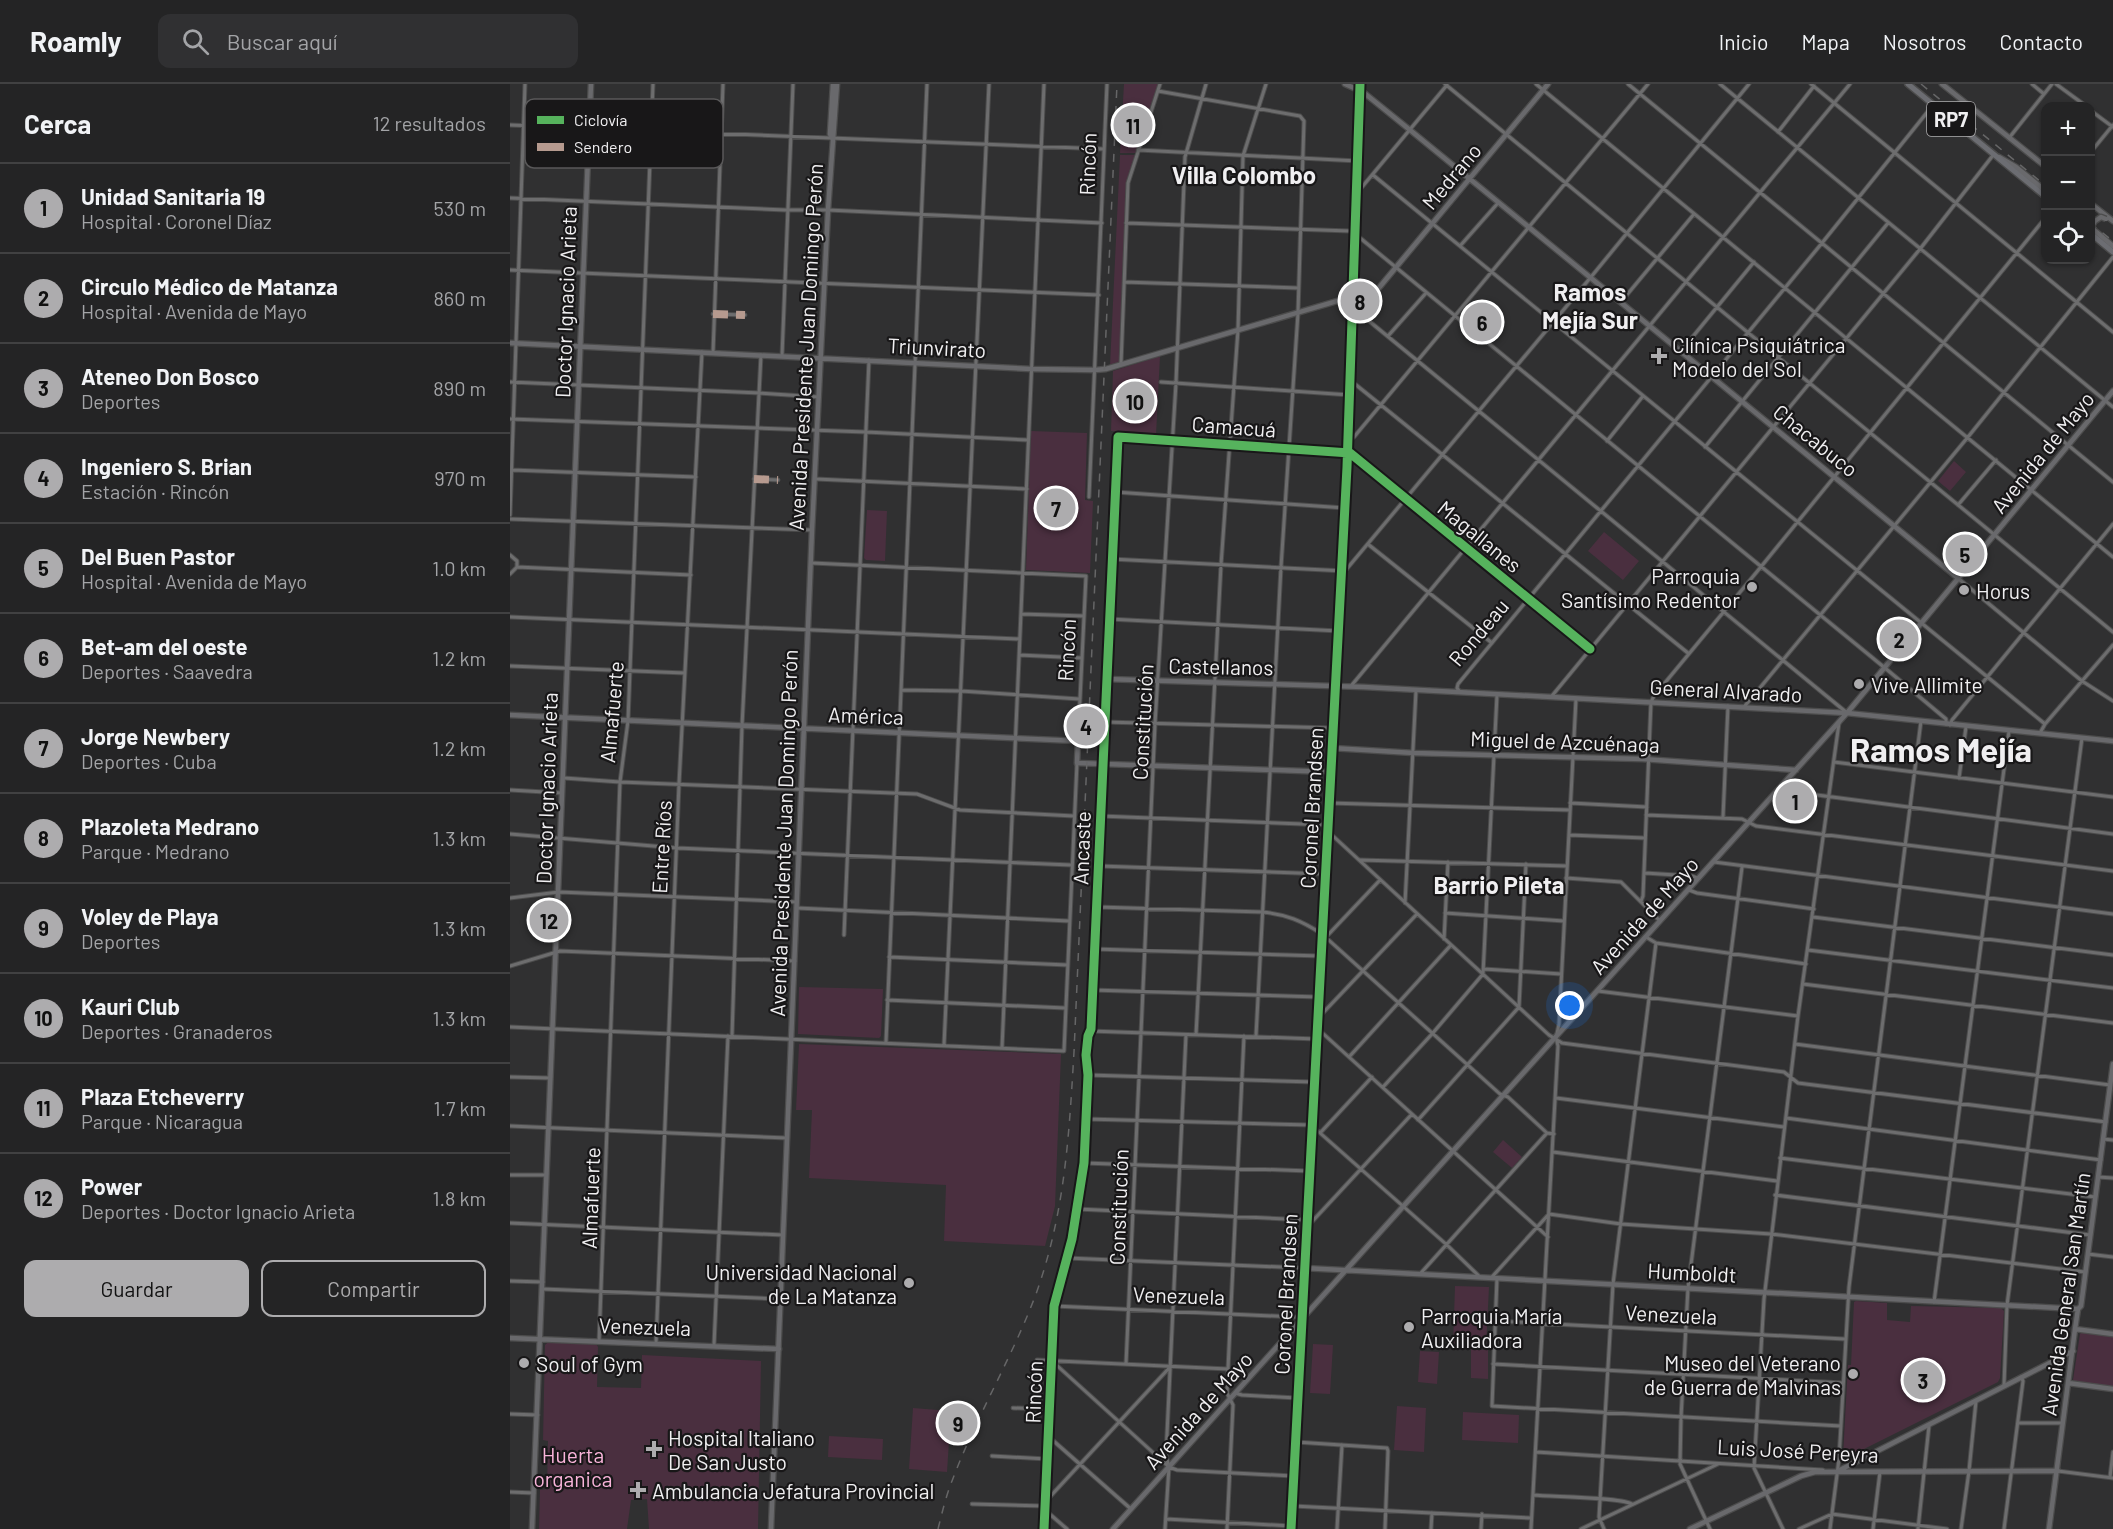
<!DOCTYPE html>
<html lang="es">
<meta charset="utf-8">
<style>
:root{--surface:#242425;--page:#303032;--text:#f1f3f6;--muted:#a3a4a7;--line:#414142;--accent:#adacae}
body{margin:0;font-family:Barlow,sans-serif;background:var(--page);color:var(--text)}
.controls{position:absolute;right:18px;top:18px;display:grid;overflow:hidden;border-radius:12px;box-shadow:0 2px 4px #0004}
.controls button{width:54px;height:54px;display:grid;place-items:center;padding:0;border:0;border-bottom:2px solid var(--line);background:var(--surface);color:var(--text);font:30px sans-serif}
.you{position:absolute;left:1060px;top:922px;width:21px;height:21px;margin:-15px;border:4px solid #fff;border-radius:50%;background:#1a73e8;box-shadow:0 0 0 9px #1a73e833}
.badge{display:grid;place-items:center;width:39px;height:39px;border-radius:50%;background:var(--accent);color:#111;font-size:20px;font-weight:700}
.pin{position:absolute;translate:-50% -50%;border:3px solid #fff;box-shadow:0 2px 6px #0006}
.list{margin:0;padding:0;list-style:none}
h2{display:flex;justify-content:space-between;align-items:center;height:78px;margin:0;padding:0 24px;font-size:26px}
h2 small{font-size:20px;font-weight:400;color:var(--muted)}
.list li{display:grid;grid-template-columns:39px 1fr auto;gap:18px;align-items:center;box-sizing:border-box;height:90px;padding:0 24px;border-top:2px solid var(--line)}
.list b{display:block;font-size:22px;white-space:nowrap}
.list p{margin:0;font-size:20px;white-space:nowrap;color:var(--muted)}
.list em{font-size:20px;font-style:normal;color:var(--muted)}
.actions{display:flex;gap:12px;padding:18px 24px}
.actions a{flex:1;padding:14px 0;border:2px solid var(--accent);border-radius:12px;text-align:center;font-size:21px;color:var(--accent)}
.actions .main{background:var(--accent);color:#111}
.icon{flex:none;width:33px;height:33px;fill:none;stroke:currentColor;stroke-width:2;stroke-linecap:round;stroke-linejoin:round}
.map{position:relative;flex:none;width:1603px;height:1445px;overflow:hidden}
header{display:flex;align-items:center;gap:36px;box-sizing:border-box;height:84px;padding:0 30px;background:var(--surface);border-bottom:2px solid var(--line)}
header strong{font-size:28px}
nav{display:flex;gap:33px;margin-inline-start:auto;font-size:21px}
.search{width:420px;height:54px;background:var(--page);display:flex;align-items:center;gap:15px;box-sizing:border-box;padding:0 21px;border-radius:12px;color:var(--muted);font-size:22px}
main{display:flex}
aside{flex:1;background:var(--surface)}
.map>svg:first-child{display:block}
.green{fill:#4a2f3f}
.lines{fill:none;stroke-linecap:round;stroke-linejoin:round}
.street-casing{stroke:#4c4c4c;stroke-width:5}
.secondary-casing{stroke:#4c4c4c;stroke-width:7}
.primary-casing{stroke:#4c4c4c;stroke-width:8}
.street{stroke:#6d6d6e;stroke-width:3}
.secondary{stroke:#69696c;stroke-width:4.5}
.primary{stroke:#6c6d72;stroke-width:5}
.rail{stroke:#666667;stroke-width:1.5;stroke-dasharray:8 8;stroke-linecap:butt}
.secondary-bridge-casing{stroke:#4c4c4c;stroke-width:7;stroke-linecap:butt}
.secondary-bridge{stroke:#69696c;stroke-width:4.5}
.quiet{stroke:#b69a8f;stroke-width:8;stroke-dasharray:15 8;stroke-linecap:butt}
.cycleway-casing{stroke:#181718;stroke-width:13}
.cycleway{stroke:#56b35d;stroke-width:9}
.poi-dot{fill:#adacae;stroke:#181718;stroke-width:2}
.labels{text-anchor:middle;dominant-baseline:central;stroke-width:4.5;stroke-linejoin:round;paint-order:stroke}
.shield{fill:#181718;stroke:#afaeb0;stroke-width:1.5}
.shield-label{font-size:20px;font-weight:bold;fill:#f0eff1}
.street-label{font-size:21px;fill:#f0eff1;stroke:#181718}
.poi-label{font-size:21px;fill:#f0eff1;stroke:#181718;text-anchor:start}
.park-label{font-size:21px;fill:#f9b4da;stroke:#181718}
.quarter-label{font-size:24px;font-weight:bold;fill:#f0eff1;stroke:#181718}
.town-label{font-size:33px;font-weight:bold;fill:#f0eff1;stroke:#181718}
.key{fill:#181718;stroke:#595859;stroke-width:1.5}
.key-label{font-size:16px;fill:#f0eff1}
</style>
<header>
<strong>Roamly</strong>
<div class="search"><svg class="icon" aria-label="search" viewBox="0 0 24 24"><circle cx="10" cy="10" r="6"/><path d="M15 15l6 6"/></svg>Buscar aquí</div>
<nav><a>Inicio</a><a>Mapa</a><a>Nosotros</a><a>Contacto</a></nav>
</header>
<main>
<aside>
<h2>Cerca<small>12 resultados</small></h2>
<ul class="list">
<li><span class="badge">1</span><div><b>Unidad Sanitaria 19</b><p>Hospital · Coronel Díaz</p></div><em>530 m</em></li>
<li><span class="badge">2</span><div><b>Circulo Médico de Matanza</b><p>Hospital · Avenida de Mayo</p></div><em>860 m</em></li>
<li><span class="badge">3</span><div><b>Ateneo Don Bosco</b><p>Deportes</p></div><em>890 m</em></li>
<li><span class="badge">4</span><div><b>Ingeniero S. Brian</b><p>Estación · Rincón</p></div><em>970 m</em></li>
<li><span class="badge">5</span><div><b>Del Buen Pastor</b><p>Hospital · Avenida de Mayo</p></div><em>1.0 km</em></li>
<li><span class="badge">6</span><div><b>Bet-am del oeste</b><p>Deportes · Saavedra</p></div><em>1.2 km</em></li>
<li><span class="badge">7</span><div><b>Jorge Newbery</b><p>Deportes · Cuba</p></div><em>1.2 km</em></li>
<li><span class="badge">8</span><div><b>Plazoleta Medrano</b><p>Parque · Medrano</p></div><em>1.3 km</em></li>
<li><span class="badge">9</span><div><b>Voley de Playa</b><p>Deportes</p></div><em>1.3 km</em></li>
<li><span class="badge">10</span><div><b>Kauri Club</b><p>Deportes · Granaderos</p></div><em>1.3 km</em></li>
<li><span class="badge">11</span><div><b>Plaza Etcheverry</b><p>Parque · Nicaragua</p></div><em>1.7 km</em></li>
<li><span class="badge">12</span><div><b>Power</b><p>Deportes · Doctor Ignacio Arieta</p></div><em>1.8 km</em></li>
</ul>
<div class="actions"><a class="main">Guardar</a><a>Compartir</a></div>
</aside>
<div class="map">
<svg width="1603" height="1445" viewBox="0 0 1603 1445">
<rect width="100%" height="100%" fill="#303031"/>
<path class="green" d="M614,0H648L626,69H610Z
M610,71H625L617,96L610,279L600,282Z
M650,272L646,351L601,347L603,287Z
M521,347L577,349L575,416L583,417L580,489L516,486Z
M1444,377L1456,388L1440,407L1428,397Z
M357,426L377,427L375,477L356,476L354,474Z
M1094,448L1129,477L1113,496L1078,467Z
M289,903L373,905L371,952L369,954L288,950Z
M289,960L551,970L545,1122L535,1162L434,1157L436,1101L299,1094L302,1026H286Z
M993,1056L1012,1073L1002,1084L983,1068Z
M945,1202L979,1203L976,1263L943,1262Z
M1346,1217L1377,1219V1236L1400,1238L1401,1222L1491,1224L1494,1227L1490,1294L1488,1298L1336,1374L1333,1372L1338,1281H1341L1344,1218Z
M1572,1248L1603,1252V1304L1565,1298L1563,1296L1570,1250Z
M38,1258L86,1260L88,1263L87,1303L131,1304L132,1271L251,1277L248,1445H139L137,1415L121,1416L117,1445H29L30,1406L37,1405L38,1357L33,1356L35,1261Z
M803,1260L823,1261L820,1310L800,1309Z
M961,1265L978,1266V1295L961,1294Z
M910,1267L929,1268L927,1300L908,1298Z
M887,1322L916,1324L914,1368L884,1366Z
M403,1324L441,1327L437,1388L399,1385Z
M953,1328L1009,1331L1008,1359L952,1356Z
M319,1352L373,1355L372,1376L318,1373Z"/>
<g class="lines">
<g class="street-casing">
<path id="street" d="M935,0L1603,548
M1026,0L1603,473
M1118,0L1603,398
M1210,0L1603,323
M1301,0L1603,248
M1522,0L1534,10
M1546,0L1576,22
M648,7L790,32L794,37L788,229L771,483L746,952
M1580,26L1603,43
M0,41L594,65
M1268,48L1304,2
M1499,54L1542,0
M628,66L848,77
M1580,69L1603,41
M863,91L1535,640
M847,109L937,1
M0,114L275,126H318L592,139
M616,139L840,147L844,149L1375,584L1436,635V640
M950,162L988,119
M0,186L589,211
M614,198L788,204
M1111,218L1184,130
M842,226L848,228L1336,628
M848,228L867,206
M203,230L235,231
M878,252L916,209
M1171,267L1244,178
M203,269L213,0
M272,272L283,0
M611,280L618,99L650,0
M840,296L1178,569
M0,298L250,309L309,313
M651,298L840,311
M0,335L356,348L518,356
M838,357L844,353L1138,0
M1097,357L1133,312
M1195,363L1378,139
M2,386L186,393
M244,395L268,396
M306,395L517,405
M605,408L835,424
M579,413L597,0
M1448,421L1486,376
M0,431L15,0
M0,435L302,446
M859,461L982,559
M0,471L7,477V483
M601,475L835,487L1081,193L1239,0
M302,479L576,492L568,656
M7,483L181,491
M0,490L7,483
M1449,495L1572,597L1603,617
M511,530L574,532
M0,533L510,555
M599,535L829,547
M509,571L572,574
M0,582L175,589
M596,595L607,354L610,352L840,369L1080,565
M841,602L1340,0
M391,606L451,607L569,615
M950,608L947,604L948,600L1312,159L1423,21
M1041,613L1410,165L1484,70
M1234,623L1458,353L1603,173
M594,638L823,644
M1440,641L1442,636L1603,440
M1530,649L1535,640L1603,561
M1324,678L1603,713
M54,694L110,698L407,710L450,726L564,732
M1449,694L1456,643
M0,706L52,709
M1269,706L1603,750
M819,719L1060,726
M1060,719L1137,723
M1136,731L1232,735L1246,742L1603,787
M590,732L818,741
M1213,733L1218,622
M0,750L167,764L561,781
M817,750L823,752L1039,951L1052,959L1274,988L1288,999L1596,1038
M1059,751L1135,754
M850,776L1057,782
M1204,778L1603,830
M589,782L815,790
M1135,789L1182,792L1187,794
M1056,794L1111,798L1149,836
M1179,806L1187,809L1304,825
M0,814L49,808L287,818
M1131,817L1133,812L1141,618L1144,612L1250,484L1536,133
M895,819L906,607
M587,823L752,828C776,830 792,837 812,850L990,1010L998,1013L1037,1049L1044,1050
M287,824L559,837
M935,829L1054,837
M1303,833L1603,871
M334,851L359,276
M816,853L870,796
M1136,853L1146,859L1296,880
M934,855L938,778
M584,865L811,872
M1298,866L1603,904
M379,873L557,881
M0,882L50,867L285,877
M974,885L1051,890
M1293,900L1603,939
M582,906L808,913
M1088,907L1288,932
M377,916L555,924
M809,933L907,830
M0,943L554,967L567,679
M808,945L1038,1153
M580,947L806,955
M686,951L711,481L728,246L733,72L756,0
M222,952L232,642L251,271
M376,958L417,0
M1285,960L1600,1001
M434,961L479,0
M492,964L534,0
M839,973L941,861
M578,991L804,998
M0,993L40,994
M873,1003L922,950L973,890L987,611
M1046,1014L1274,1043
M1276,1034L1591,1076
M576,1035L801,1041L937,1161L970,1193
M908,1036L1009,923L1016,780
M0,1042L277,1054
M811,1048L862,993
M1593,1055L1603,1056
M1043,1068L1267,1097
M1270,1074L1585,1113
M574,1079L799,1087
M0,1091H36
M1588,1093L1603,1094
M1265,1111L1580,1151
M567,1125L797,1136
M0,1139L273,1151
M797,1143L902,1030
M1578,1170L1603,1173
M557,1174L794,1184
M910,1190L1037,1049
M981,1194L1039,1130L1111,1140L1261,1150L1575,1188
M987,1194L982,1322L1331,1342
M0,1197L33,1198
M33,1205L271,1215
M1424,1218L1499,647
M544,1222L786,1233L792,1235
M985,1237L1335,1255
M89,1258L110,698L118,637L143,0
M146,1259L169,700L192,268
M204,1261L218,952
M527,1276L718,1285
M542,1277L659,1383L667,1386L783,1392
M616,1280L645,640L666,299L675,73L696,0
M983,1280L1333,1299
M1494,1301L1497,1221L1572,654
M725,1309L732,1311L787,1314
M503,1324L539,1325
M0,1330L28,1331
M1508,1339H1553
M539,1353L621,1425
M786,1358L877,1364L878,1367L875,1445
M1026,1368L1313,1386
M482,1372L537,1375
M1548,1387L1603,1394
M1600,1393L1603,1368
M0,1408L24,1409
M1023,1411C1043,1413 1108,1413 1122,1420
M536,1417L661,1282
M462,1420L535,1422
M783,1422L1021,1434
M535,1426L557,1445
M656,1435L781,1442
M534,1445L544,1222L562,1155L574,1079L578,991L576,971L578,952L581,945L592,681
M655,1445L659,1383L656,1371L676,951
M717,1445L723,1321L717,1309L718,1285L734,952
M827,1445L832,1361
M921,1445L922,1429
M971,1445L972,1430
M1021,1445L1048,962L1046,954L1049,940L1066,615
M1071,1445L1208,1380
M1094,1445L1089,1433L1103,1200L1146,859
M1200,1445L1170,1380L1171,1334L1178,1204L1232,783
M1273,1445L1244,1384L1254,1215L1288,932L1329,639
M1289,1445L1322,1430L1437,1445
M1320,1445L1329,1375L1339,1203L1411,637
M1363,1445L1370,1388
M1408,1445L1419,1342
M1451,1445L1459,1387L1466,1317
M1494,1445L1513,1297L1511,1293"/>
</g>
<g class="secondary-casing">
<path id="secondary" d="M835,0L853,8L900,46L1449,495
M1432,0L1536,83
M322,54L320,50L323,0
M1489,73L1506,83L1536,107
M1580,119L1603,137
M1584,146L1603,162
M0,259L521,285L585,286L596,285L868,205L1038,0
M0,631L568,657L567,679L820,688
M822,664L904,669L1133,675L1286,686
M593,680L596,595L854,603L1337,629L1603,657
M794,1184L1568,1225
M1565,1245L1603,1250
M0,1254L269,1265
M1558,1299L1603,1305
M1330,1386L1563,1267
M22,1445L81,0
M261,1445L302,446L318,126L327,0
M603,1445L1337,629L1603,307
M781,1445L837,383L850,0
M1180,1445L1291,1392L1305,1388L1548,1387
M1539,1445L1565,1245L1568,1225L1571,1222L1603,980"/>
</g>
<g class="primary-casing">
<path id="primary" d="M1398,0L1536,113
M1580,149L1603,168"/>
</g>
<use href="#street" class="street"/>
<use href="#secondary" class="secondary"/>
<use href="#primary" class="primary"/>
<path class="rail" d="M1411,0L1536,102
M1580,139L1603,157
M428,1445C432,1429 436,1412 442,1397C466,1333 502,1274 526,1210C555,1129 559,1052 564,968L607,0"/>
<g class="secondary-bridge-casing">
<path id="secondary-bridge" d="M1584,146L1582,142L1585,137L1591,133L1596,135"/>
</g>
<use href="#secondary-bridge" class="secondary-bridge"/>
<path class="quiet" d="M203,230L235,231
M244,395L268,396"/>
<g class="cycleway-casing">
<path id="cycleway" d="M534,1445L544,1222L562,1155L574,1079L578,991L576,971L578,952L581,945L608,353L840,369L1080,565
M781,1445L837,383L850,0"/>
</g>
<use href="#cycleway" class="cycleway"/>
</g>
<g class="poi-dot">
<path d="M1146 263h6v6h6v6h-6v6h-6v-6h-6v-6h6z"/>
<circle cx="1242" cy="503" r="6"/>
<circle cx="1454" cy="506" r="6"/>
<circle cx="1349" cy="600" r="6"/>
<circle cx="399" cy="1199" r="6"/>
<circle cx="899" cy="1243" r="6"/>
<circle cx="14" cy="1279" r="6"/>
<circle cx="1343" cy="1290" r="6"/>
<path d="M141 1356h6v6h6v6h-6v6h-6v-6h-6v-6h6z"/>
<path d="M125 1397h6v6h6v6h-6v6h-6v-6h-6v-6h6z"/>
</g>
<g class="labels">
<rect class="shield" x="1417" y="18" width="48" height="34" rx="4.5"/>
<g class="shield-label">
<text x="1441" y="35">RP7</text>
</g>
<g class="street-label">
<text transform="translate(577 80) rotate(-88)">Rincón</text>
<text transform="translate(941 92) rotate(-50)">Medrano</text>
<text transform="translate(55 218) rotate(-88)">Doctor Ignacio Arieta</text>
<text transform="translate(295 263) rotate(-87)">Avenida Presidente Juan Domingo Perón</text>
<text transform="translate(427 263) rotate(3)">Triunvirato</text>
<text transform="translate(724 342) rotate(4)">Camacuá</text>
<text transform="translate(1306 356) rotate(39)">Chacabuco</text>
<text transform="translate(1532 368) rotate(-51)">Avenida de Mayo</text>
<text transform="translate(970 452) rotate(39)">Magallanes</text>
<text transform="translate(968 548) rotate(-50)">Rondeau</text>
<text transform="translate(556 566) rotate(-87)">Rincón</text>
<text transform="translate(711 582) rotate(1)">Castellanos</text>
<text transform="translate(1216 606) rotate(3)">General Alvarado</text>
<text transform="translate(101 628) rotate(-85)">Almafuerte</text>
<text transform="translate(356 631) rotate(2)">América</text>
<text transform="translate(632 638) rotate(-87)">Constitución</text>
<text transform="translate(1055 657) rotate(2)">Miguel de Azcuénaga</text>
<text transform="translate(36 704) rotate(-88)">Doctor Ignacio Arieta</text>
<text transform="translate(801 724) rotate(-87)">Coronel Brandsen</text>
<text transform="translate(273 749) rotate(-88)">Avenida Presidente Juan Domingo Perón</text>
<text transform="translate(151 763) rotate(-87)">Entre Ríos</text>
<text transform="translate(571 764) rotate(-88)">Ancaste</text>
<text transform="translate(1134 831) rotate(-48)">Avenida de Mayo</text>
<text transform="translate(80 1114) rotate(-88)">Almafuerte</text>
<text transform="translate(608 1123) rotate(-88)">Constitución</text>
<text transform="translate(1182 1188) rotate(3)">Humboldt</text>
<text transform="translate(775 1210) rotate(-87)">Coronel Brandsen</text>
<text transform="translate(1555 1210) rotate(-82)">Avenida General San Martín</text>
<text transform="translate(669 1211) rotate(2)">Venezuela</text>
<text transform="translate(1161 1230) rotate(3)">Venezuela</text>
<text transform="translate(135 1242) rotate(2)">Venezuela</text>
<text transform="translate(523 1308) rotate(-88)">Rincón</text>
<text transform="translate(688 1326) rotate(-48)">Avenida de Mayo</text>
<text transform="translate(1288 1366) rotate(3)">Luis José Pereyra</text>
</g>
<g class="poi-label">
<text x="1162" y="260">Clínica Psiquiátrica<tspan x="1162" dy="24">Modelo del Sol</tspan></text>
<text x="1230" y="491" text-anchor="end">Parroquia<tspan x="1230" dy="24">Santísimo Redentor</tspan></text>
<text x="1466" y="506">Horus</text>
<text x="1361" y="600">Vive Allimite</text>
<text x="387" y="1187" text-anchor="end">Universidad Nacional<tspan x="387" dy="24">de La Matanza</tspan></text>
<text x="911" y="1231">Parroquia María<tspan x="911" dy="24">Auxiliadora</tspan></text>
<text x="1331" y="1278" text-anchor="end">Museo del Veterano<tspan x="1331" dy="24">de Guerra de Malvinas</tspan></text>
<text x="26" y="1279">Soul of Gym</text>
<text x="158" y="1353">Hospital Italiano<tspan x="158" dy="24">De San Justo</tspan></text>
<text x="142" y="1406">Ambulancia Jefatura Provincial</text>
</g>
<g class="park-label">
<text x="63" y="1370">Huerta<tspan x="63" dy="24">organica</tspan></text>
</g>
<g class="quarter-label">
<text x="734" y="90">Villa Colombo</text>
<text x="1080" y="207">Ramos<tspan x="1080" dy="28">Mejía Sur</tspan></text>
<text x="989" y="800">Barrio Pileta</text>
</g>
<g class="town-label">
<text x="1431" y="665">Ramos Mejía</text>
</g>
</g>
<rect x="15" y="15" width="198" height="69" rx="9" class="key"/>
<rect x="27" y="32" width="27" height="8" fill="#56b35d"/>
<rect x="27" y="59" width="27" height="8" fill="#b69a8f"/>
<g class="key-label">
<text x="64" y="42">Ciclovía</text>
<text x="64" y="69">Sendero</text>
</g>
</svg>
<div class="controls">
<button>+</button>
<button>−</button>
<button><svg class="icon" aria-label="locate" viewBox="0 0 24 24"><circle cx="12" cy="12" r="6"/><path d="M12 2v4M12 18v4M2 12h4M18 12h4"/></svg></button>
</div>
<div class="you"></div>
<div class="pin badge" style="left:1285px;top:717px">1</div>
<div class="pin badge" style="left:1389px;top:555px">2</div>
<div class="pin badge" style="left:1413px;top:1296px">3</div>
<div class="pin badge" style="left:576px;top:642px">4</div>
<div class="pin badge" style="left:1455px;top:470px">5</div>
<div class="pin badge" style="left:972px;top:238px">6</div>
<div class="pin badge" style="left:546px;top:424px">7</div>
<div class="pin badge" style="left:850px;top:217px">8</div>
<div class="pin badge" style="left:448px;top:1339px">9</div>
<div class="pin badge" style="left:625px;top:317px">10</div>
<div class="pin badge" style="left:623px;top:41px">11</div>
<div class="pin badge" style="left:39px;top:836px">12</div>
</div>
</main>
